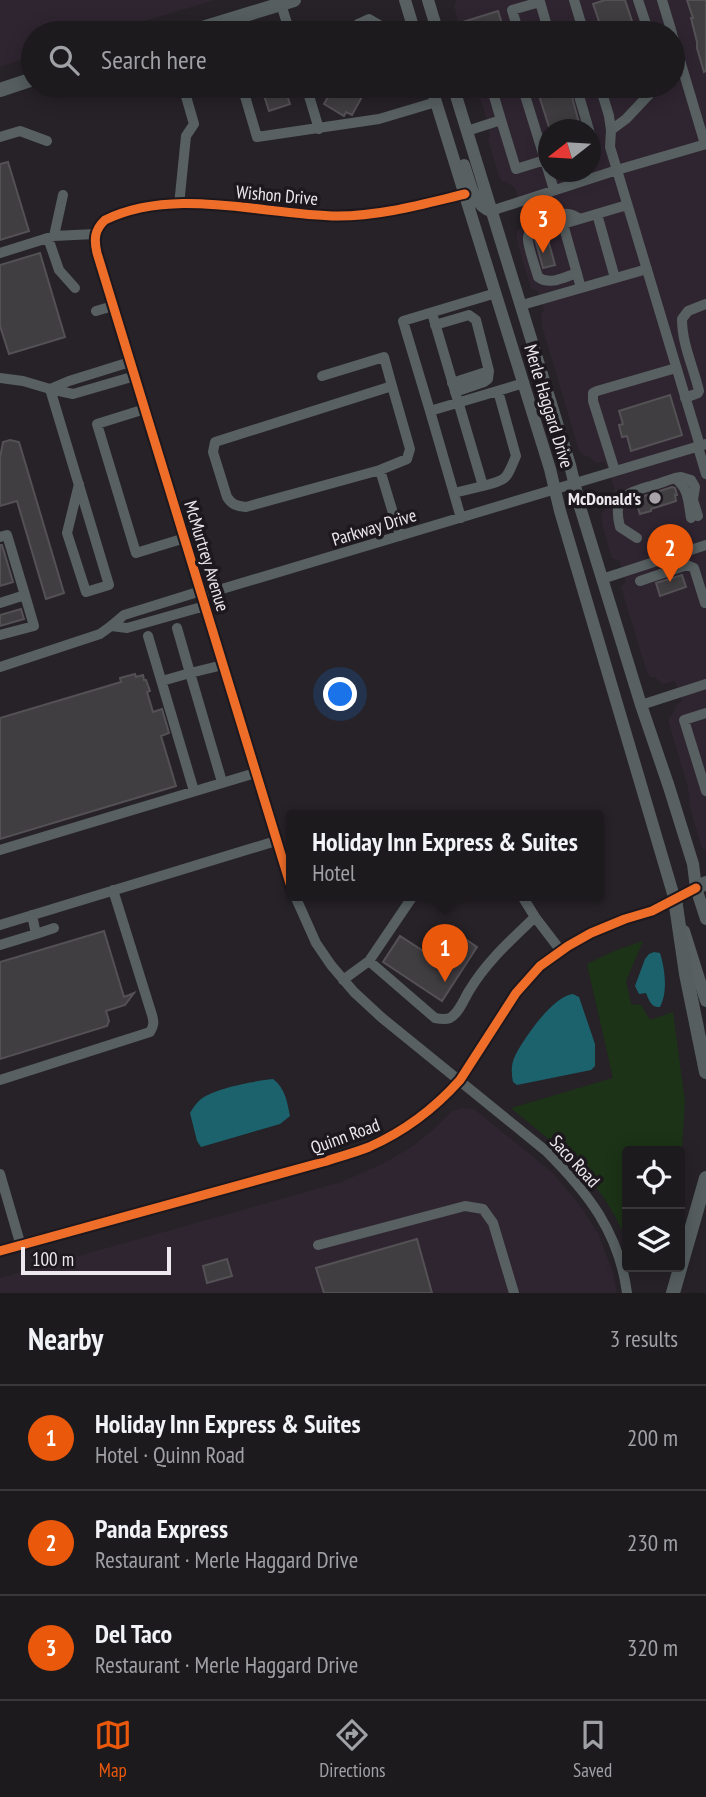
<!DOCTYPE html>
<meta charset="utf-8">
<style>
:root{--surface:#1c1a1d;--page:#252326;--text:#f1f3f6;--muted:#a0a1a4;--line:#3a383b;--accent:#ea580c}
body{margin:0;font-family:"PT Sans Narrow",sans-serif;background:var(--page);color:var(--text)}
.controls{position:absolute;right:21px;bottom:21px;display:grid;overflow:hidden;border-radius:7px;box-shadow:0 4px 18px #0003}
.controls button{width:63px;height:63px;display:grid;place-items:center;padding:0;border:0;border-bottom:2px solid var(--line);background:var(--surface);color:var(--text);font:35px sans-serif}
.compass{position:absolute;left:538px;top:119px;width:63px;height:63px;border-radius:50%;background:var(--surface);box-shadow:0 4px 18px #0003;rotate:253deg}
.scale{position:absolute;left:21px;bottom:18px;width:150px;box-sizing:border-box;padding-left:7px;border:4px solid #ece8ed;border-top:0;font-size:19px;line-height:24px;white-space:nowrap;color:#ece8ed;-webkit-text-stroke:5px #1d181e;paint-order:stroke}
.you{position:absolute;left:341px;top:695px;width:24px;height:24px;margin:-18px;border:5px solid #fff;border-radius:50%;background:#1a73e8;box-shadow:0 0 0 10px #1a73e833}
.badge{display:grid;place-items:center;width:46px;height:46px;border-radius:50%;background:var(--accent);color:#fff;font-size:23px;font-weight:700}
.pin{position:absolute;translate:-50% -58px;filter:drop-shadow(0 2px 4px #0008)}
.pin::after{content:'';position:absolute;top:37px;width:24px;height:21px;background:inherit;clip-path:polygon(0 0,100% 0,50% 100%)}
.popup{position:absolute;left:286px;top:810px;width:318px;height:91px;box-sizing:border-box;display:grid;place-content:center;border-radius:7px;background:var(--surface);filter:drop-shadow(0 2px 5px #0005);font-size:23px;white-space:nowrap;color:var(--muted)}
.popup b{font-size:26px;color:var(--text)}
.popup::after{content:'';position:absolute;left:50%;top:100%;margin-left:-14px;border:14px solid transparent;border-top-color:var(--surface)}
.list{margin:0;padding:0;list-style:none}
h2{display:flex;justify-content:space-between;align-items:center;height:91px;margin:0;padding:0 28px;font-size:30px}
h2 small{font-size:23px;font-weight:400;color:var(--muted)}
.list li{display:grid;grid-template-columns:46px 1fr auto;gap:21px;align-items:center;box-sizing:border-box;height:105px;padding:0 28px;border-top:2px solid var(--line)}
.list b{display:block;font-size:26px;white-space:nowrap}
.list p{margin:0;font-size:23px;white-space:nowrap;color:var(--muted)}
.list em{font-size:23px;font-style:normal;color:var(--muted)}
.icon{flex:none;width:38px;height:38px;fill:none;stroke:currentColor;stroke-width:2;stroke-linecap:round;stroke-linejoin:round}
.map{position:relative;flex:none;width:706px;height:1293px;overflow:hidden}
.search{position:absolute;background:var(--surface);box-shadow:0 4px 18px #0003;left:21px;right:21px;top:21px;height:77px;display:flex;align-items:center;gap:18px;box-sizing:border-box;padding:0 24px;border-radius:38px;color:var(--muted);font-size:26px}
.sheet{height:406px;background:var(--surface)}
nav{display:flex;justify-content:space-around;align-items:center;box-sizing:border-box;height:98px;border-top:2px solid var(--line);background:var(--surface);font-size:19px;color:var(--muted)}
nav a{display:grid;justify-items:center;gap:4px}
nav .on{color:var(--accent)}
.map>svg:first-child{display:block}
.built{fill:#2f2531;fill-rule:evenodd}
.green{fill:#1c3317}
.water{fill:#1b626d}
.building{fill:#413e42;stroke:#545155;stroke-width:2}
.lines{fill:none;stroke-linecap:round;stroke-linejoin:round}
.minor{stroke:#586061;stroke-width:10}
.major{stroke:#596062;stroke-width:12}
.highway{stroke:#565e60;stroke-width:14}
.cycleway-casing{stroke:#1d181e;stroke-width:13}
.cycleway{stroke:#ee6e29;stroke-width:9}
.poi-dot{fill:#a7a3a8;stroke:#1d181e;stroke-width:2.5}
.labels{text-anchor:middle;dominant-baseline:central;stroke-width:7;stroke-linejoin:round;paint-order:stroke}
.street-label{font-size:18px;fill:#ece8ed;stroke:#1d181e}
.poi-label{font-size:18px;font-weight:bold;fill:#ece8ed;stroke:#1d181e;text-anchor:end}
</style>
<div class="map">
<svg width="706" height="1293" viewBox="0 0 706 1293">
<rect width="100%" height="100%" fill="#262227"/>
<path class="built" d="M0,0H215L105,33H33V56L0,67Z
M457,0H706V850L702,848L691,812L688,788L669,723V718L671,716L675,709V706L682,701L675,681L662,684L655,677H650L647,673L644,663L621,587L626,582L620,564L619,560L612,559L602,524V514L611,498L609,496L615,490L605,462L595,463L593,460L587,456H584L579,451L542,326L541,314L544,311L538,291L531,289L517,241V230L520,229L525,220L515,188L505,181L502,182L498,174L488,139L490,135L486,117L476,86H673V33H461L454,5ZM548,130H590V172H548Z
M464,1108L474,1109L553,1173L578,1203L598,1233L613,1272L617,1293H0V1278L341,1182L360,1174L388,1161L414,1145L434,1129L452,1111Z"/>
<path class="green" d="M643,941L626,981L631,1004L641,1005L650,1020L673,1012L685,1102L680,1175V1151H627V1241C601,1178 562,1150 511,1108L613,1078L587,964L614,951Z"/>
<path class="water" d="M654,952L660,953C665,969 668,992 660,1007C651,1008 649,1000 646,993L639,994L635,986L645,959L649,954Z
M573,994L579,997L595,1044V1066L591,1070L517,1085L513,1082C511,1072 511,1063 516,1054C525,1037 553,996 573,994Z
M273,1079C285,1088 287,1101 290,1116L280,1124L201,1147L197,1141L190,1113C193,1108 196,1103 201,1099C216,1088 254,1081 273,1079Z"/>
<path class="building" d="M605,0H625L636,33H603L593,4Z
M687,0H706V71L704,72L697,48V42L691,18H693Z
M498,11L505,33H466L463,22Z
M261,86H284L290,104L269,111Z
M334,86H352L360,90L359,93L363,95L352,115L346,112L344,116L324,104Z
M536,86H569L581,130H550Z
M8,162L29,231L0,240V164Z
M547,236L555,265L543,268L535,239Z
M40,253L65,337L9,354L0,326V265Z
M670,395L682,435L631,451L627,436L622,437L619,425L623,424L619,411Z
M10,440L19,442L64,593L46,599L17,501L0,506V458L3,442Z
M672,487L675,488L677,495H675L676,501L651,509V511L640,514L635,499Z
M0,545H2L13,582L0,586Z
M682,575L686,587L660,596L656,583Z
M21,609L24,619L0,626V615Z
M135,674L136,677L143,675L144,680H146L150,691L147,692L153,712L162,709L169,733L161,736L176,786L0,839V718L121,682L120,678Z
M449,928L477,947L442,1001L383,962L400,936L431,956Z
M104,931L124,997L134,993L125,1005L106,1011L109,1021L107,1026L0,1059V962Z
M417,1239L432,1293H324L316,1268Z
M227,1259L232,1276L207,1283L203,1266Z"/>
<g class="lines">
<path class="minor" d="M574,0L584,33
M638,0L649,33
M662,0L672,33
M281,4L290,33
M354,33L358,24L369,19L388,30L389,33
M519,33L512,10L540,2L549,33
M673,37L705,144
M242,86L257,137L379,119L436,102
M306,86L319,129
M491,86L501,120
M527,86L523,89L545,160
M576,86L589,130
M600,86L609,116L611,130L610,147L617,170L700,446
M611,130L626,119L657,86
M467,131L501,120L516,169L545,160L554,190
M590,133L595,145L590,152
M0,137L20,131L47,141
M179,205L186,136L194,124L183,86
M491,211L617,170L706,144
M597,214L615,278
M54,236L63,195
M48,238L59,270L75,288
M0,253L54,236L95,234
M577,273C564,277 550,286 538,277C536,269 527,245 528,238C529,224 552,215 564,214C570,213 575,216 580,219
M581,288L563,224L627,205
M496,293L403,321L430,411L524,383
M522,305L647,269
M96,311L113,306
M432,313L483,486L454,493
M435,325L469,315L476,320L489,371L488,379L484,382L455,392
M130,362L69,381L50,389L73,394L135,376
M322,376L384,357L392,386
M0,378L23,381L50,389L109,585L86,592L67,533L79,484
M452,383L489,371
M685,398L698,393L699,391C693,366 682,344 682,319L688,311L706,304
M145,409L97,424L136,553L185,538
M430,411L461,518
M698,447L706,474
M380,470L246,507C237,506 232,505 227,497L213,452L215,442L392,386L410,449L407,459L380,470L400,536
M615,471L593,401V393L597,391L676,368
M675,478L681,477L691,480L695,487L693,500L698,516
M483,486C508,480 506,479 516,456L498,391
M0,537L7,535L25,595L0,603
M637,538L620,527C613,500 622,494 647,487C656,485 665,481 675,478C689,489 688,501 691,518
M602,579L706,545
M640,581L687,565L694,568L705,603
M201,591L124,615L111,626L127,628L205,606
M202,595L706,444
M0,635L34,626L25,595
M148,636L194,791
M0,667L100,634L111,626
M162,681L190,673L177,628
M641,705L706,684
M706,713L684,720L706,791
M222,782L190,673L223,665
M0,850L255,773
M291,887L97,253C94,240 94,230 105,220C175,186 263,215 338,216C381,216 423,204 465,194
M295,896L316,943L331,965L354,992L381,1017L546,1151C588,1193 619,1232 627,1293
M522,896L535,917L561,951
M0,925L276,841
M36,934L54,928
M0,945L36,934L32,915
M369,961L435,1018C440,1019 445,1020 450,1018C459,1013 464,999 469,991C486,962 511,940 535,917
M343,980L369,961L413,896
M0,1080L150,1032C154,1026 154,1022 152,1015L113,890
M0,1174L21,1246
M318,1245L465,1206L483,1209L493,1223L514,1293
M0,1251L323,1162C338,1157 354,1153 369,1147C403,1132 435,1108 460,1080L516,993L540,966L568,946L591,933L625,919L652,911L696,888"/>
<path class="major" d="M405,0L415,33
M428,0L438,33
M431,86L550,469L560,511L677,907
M453,86L570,465L580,507L641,705L669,787L693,864L696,888L706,919
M464,165C470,181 473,206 491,211
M684,931L706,1001"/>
<path class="highway" d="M186,33L294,0
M0,90L33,79
M696,888L706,883
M675,899L686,974L706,1072
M673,1293L706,1178"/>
<g class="cycleway-casing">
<path id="cycleway" d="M291,887L97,253C94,240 94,230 105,220C175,186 263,215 338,216C381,216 423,204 465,194
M0,1251L323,1162C338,1157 354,1153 369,1147C403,1132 435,1108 460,1080L516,993L540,966L568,946L591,933L625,919L652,911L696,888"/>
</g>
<use href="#cycleway" class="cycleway"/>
</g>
<circle class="poi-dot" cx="655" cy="498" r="7"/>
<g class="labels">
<g class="street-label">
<text transform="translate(277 195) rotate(5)">Wishon Drive</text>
<text transform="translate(549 406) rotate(73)">Merle Haggard Drive</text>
<text transform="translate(374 527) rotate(-17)">Parkway Drive</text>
<text transform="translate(207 556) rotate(73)">McMurtrey Avenue</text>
<text transform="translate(345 1136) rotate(-20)">Quinn Road</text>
<text transform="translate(575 1161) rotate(47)">Saco Road</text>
</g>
<g class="poi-label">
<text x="641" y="498">McDonald's</text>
</g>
</g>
</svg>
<div class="controls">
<button><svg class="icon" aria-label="locate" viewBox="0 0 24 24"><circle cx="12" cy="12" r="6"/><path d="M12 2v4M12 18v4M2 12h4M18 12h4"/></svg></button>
<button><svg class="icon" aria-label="layers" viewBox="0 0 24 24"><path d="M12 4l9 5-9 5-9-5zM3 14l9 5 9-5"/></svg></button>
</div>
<svg class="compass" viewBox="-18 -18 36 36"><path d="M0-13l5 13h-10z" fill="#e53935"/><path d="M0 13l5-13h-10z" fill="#a0a1a4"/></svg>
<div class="scale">100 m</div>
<div class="you"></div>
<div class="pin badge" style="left:445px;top:982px">1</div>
<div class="popup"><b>Holiday Inn Express &amp; Suites</b>Hotel</div>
<div class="pin badge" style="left:670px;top:582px">2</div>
<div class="pin badge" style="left:543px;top:253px">3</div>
<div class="search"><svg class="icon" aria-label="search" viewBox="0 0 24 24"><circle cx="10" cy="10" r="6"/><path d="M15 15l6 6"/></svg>Search here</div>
</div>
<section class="sheet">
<h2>Nearby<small>3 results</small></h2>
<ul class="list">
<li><span class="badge">1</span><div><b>Holiday Inn Express &amp; Suites</b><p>Hotel · Quinn Road</p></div><em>200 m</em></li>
<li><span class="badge">2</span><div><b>Panda Express</b><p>Restaurant · Merle Haggard Drive</p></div><em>230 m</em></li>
<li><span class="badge">3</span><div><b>Del Taco</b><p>Restaurant · Merle Haggard Drive</p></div><em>320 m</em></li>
</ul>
</section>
<nav>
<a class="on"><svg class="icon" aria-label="map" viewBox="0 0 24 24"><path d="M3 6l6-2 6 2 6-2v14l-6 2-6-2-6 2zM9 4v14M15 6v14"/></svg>Map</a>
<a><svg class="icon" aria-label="directions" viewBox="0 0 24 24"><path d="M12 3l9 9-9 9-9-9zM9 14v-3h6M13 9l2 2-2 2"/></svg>Directions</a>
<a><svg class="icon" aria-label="saved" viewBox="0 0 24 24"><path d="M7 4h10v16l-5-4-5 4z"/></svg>Saved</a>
</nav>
